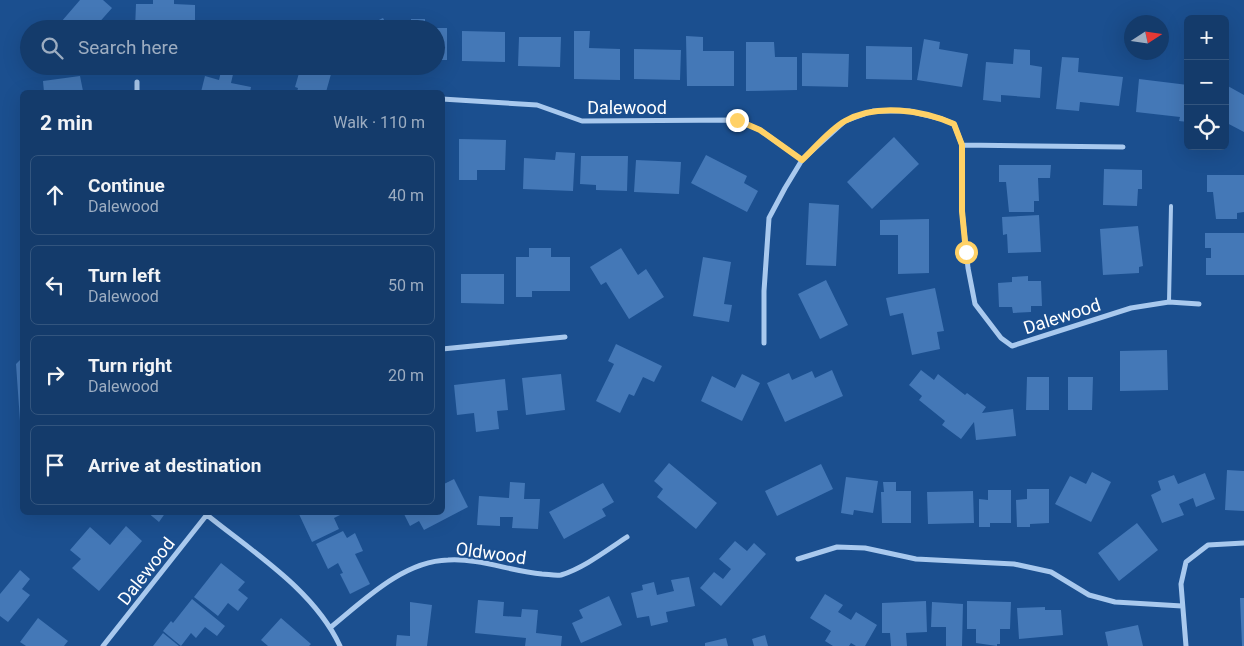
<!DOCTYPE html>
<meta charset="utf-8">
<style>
:root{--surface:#143b6b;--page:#214673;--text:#f1f3f6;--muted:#9dadc1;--line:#33557e}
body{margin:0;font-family:Roboto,sans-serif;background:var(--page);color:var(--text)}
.controls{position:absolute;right:15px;top:15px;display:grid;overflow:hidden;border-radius:8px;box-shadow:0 5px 20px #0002}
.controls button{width:45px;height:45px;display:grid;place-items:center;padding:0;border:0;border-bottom:1px solid var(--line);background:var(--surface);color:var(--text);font:25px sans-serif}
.compass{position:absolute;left:1124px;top:15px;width:45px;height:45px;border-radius:50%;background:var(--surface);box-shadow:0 5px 20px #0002;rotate:78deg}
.stop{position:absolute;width:15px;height:15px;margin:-11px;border:4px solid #ffd166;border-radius:50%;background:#fff}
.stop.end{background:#ffd166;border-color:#fff;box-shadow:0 1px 5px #0008}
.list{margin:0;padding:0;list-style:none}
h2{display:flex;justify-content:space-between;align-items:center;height:65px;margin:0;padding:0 20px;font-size:21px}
h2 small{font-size:16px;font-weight:400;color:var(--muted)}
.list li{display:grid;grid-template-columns:32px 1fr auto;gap:15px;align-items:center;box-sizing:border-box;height:80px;margin:0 10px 10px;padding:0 10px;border:1px solid var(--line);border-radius:8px}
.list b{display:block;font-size:19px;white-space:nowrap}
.list p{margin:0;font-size:16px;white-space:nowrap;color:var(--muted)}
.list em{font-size:16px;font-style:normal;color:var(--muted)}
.icon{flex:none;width:28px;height:28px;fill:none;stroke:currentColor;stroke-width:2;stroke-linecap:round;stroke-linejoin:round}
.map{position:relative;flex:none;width:1244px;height:646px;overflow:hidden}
.search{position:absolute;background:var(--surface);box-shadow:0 5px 20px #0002;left:20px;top:20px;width:425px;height:55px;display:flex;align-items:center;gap:12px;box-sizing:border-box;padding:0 18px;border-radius:28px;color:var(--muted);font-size:19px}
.panel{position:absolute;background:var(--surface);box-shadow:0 5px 20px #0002;left:20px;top:90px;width:425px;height:425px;border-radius:8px}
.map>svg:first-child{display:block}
.building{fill:#4478b7}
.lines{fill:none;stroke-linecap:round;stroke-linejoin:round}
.lane{stroke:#a9c9ee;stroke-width:4}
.street{stroke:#a9c9ee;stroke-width:5}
.route{stroke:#ffd166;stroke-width:6}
.labels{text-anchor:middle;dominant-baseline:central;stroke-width:4;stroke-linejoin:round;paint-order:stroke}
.street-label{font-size:18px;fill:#fff;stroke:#1b4f8f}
</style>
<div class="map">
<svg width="1244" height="646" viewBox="0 0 1244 646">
<rect width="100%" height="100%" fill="#1b4f8f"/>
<path class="building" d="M80,0H103L112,8L96,26L88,20L80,29H55Z
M153,0H174V4L195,5V29H174V25H161V29H135L136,4H153Z
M383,18L389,29H360Z
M411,19H425V29H411Z
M436,28H447V60H436Z
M462,31L505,32V62L462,61Z
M574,31H590L589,48L620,49V80L574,79Z
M686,36L703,37V51H734V86H687Z
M519,37H561L560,67L518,66Z
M924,39L940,42L939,49L968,54L962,87L917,80Z
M746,42H774L775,57H797V90L746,91Z
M866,46L912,47V80L866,79Z
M634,49L681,50L680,80L634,79Z
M1014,49L1030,50V65L1042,67L1040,98L1001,95V102L983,100L986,62L1013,64Z
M802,53L849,54L848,87L802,86Z
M1062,57L1079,58L1078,72L1123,77L1119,106L1080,102L1079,111L1056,109Z
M301,66L333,67L326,92H297L298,88L295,87Z
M222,67L234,70L231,83L251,87L250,92H201L205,76L219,80Z
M80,76L83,91L91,90V92H44L43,81Z
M1139,79L1188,85V122L1179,121L1180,117L1136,112Z
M1226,85L1244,95V132L1225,122Z
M894,137L919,164L872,209L847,182Z
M459,139L506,140L505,170H477V180H459Z
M556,152L575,153L573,191L523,189L524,158L555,160Z
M706,155L747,176L744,183L758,191L747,212L691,183Z
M581,156H628L627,191L596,190V185L580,184Z
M636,160L681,162L679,194L634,192Z
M999,165H1051L1050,178H1038L1039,201H1034V212H1009L1006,182H999Z
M1104,169L1142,170V189H1138L1137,206L1103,205Z
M1207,175H1244V212L1237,213V219H1216L1213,192H1207Z
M809,203L839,205L836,266L806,265Z
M1039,215L1041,252L1008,253L1007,234L1003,235L1002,217Z
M929,219V273L898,274V235H880V220Z
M1138,226L1143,266L1139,267V273L1103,275L1100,229Z
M1205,233H1244V275H1206V258H1211V248H1205Z
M529,248H551V257H570V291H532V297H516V257H529Z
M621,248L638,275L646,269L664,297L629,319L606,282L601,285L590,267Z
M703,257L731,262L724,304L732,305L729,322L693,316Z
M461,274H504V304L461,303Z
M1028,276V281H1041L1042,306H1031V312L1013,313L1012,307H999L998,283L1012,282V277Z
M826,280L848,325L820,339L798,294Z
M935,288L944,331L937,332L940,349L912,355L903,313L890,316L886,298Z
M616,344L662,366L654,382L643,377L634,396L629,394L620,413L596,401L614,364L608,361Z
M1167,350L1168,390L1120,391V351Z
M22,358V421H20L16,364Z
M832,370L843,396L785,422L767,383L789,373L792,380L812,371L815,378Z
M921,370L934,380L938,374L965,395L967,393L986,407L982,413L1013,409L1016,436L976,440L974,422L961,439L942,425L945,421L919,400L922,396L909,385Z
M561,374L565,410L526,415L522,378Z
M742,374L760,383L742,421L701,401L712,376L735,388Z
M1027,377H1049V410H1026Z
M1068,377H1093L1092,410H1068Z
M505,379L508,410L497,411L499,429L476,432L474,413L457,415L454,385Z
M669,463L717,503L696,529L657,497L663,489L654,481Z
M821,464L833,489L777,516L765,491Z
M1227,470L1244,471V511L1225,510Z
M1092,472L1111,482L1091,522L1055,504L1070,476L1086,484Z
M1205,473L1215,499L1196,507L1193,498L1179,504L1184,515L1162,523L1151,495L1161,490L1158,481L1174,475L1178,484Z
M846,477L878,481L873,513L854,510L853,515L841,513Z
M454,479L468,507L424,530L419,521L410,526L403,512H442V485Z
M510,482L525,483L524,499H540L538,529L512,528L513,517H500V526L477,525L479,496L509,498Z
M883,482H896V491H911V523H882L881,492H884Z
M603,483L614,502L602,509L606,516L564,539L549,512Z
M1027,489H1049V523L1030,524V527H1017L1016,500L1027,499Z
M988,490H1011V523H990V527H979V499L988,500Z
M973,491L974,523L928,524L927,492Z
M147,512H166L159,522Z
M298,512H346L334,518L339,529L312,542Z
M1137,523L1158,550L1119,581L1098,553Z
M126,526L142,541L99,591L72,568L81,559L70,550L90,527L110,545Z
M343,531L347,538L355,533L363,551L355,554L370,584L350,594L340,574L343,573L338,563L328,569L316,544Z
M735,541L747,551L754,543L766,554L721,606L700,588L714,572L723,579L731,569L719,559Z
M221,563L245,582L238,590L248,598L238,611L228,603L218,616L194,597Z
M20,570L30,579L22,589L30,595L8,622L0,616V594Z
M689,577L695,606L666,612L668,622L651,626L649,616L637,618L631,593L643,590L642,585L654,582L657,595L674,591L671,580Z
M825,594L843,605L838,612L851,620L856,612L877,625L865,646H856L851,643L849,646H833L825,641L831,631L810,618Z
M609,596L622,625L581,643L572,623L583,618L579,610Z
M1240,598H1244V646H1242Z
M192,599L225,626L217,636L205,627L196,638L191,633L181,646L163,631L171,621L173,623Z
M478,600L504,602L503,616L521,617L522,609L538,610L536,633L562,636L561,646H525L526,638L475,633Z
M926,601L927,632L906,633L907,646H891L890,633H882V603Z
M967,601L1011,602L1010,629H1000V644H997V646L976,643V629H967Z
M410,602L432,605L427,646H396L397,635L410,636Z
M932,602L963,604L962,646H946V627H931Z
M1045,607V610H1061L1063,635L1019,639L1017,608Z
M38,618L68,641L64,646H26L20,642Z
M281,618L311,644L309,646H268L261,640Z
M1138,625L1143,646H1108L1105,632Z
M163,633L179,646H153Z
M765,635L768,646H754L752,639Z
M726,638L728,646H705V643Z"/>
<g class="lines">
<path class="lane" d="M1169,302L1171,206"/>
<path class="street" d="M137,82V92
M442,99L537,105L582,121L737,120L760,130L802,160
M962,145L1123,147
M764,343V291L769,218L785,188L802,160L845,121L873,111H909L942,119L954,124L962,145V211L968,268L975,304L1001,338L1012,346L1131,308L1169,302L1199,304
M442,349L565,337
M207,515C254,553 314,590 340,646
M798,559L837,547L865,548L916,559L1014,564L1051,572L1089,595L1115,602L1182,606
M331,627C363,601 403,561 448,560C479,558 510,571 542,574C547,574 555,576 561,575C584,568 607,550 627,537
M103,646L209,512
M1186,646L1181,584L1186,562L1208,545L1244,543"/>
</g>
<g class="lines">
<path class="route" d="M737,120L760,130L802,160C815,148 829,130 845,121C877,103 922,110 954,124L962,145V211L966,252"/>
</g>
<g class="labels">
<g class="street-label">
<text x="627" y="107">Dalewood</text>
<text transform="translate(1062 316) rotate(-18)">Dalewood</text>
<text transform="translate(491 553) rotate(8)">Oldwood</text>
<text transform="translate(146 571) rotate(-52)">Dalewood</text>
</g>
</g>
</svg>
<div class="controls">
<button>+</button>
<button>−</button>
<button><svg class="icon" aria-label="locate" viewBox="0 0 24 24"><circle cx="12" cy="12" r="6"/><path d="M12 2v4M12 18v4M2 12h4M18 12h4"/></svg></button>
</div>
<svg class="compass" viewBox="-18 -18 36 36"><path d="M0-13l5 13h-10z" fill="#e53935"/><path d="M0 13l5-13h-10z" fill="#9dadc1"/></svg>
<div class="stop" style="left:966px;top:252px"></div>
<div class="stop end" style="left:737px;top:120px"></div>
<div class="search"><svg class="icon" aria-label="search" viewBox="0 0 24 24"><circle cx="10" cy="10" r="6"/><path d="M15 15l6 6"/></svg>Search here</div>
<section class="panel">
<h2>2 min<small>Walk · 110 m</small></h2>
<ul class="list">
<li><svg class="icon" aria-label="ahead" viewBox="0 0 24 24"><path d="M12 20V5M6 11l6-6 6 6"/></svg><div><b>Continue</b><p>Dalewood</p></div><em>40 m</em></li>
<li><svg class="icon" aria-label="left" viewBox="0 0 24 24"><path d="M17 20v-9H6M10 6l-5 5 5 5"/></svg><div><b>Turn left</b><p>Dalewood</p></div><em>50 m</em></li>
<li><svg class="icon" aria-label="right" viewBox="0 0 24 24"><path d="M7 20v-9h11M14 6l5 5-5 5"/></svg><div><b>Turn right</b><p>Dalewood</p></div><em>20 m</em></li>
<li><svg class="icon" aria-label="arrive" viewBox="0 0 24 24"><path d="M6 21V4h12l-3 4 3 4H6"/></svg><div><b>Arrive at destination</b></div></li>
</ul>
</section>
</div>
